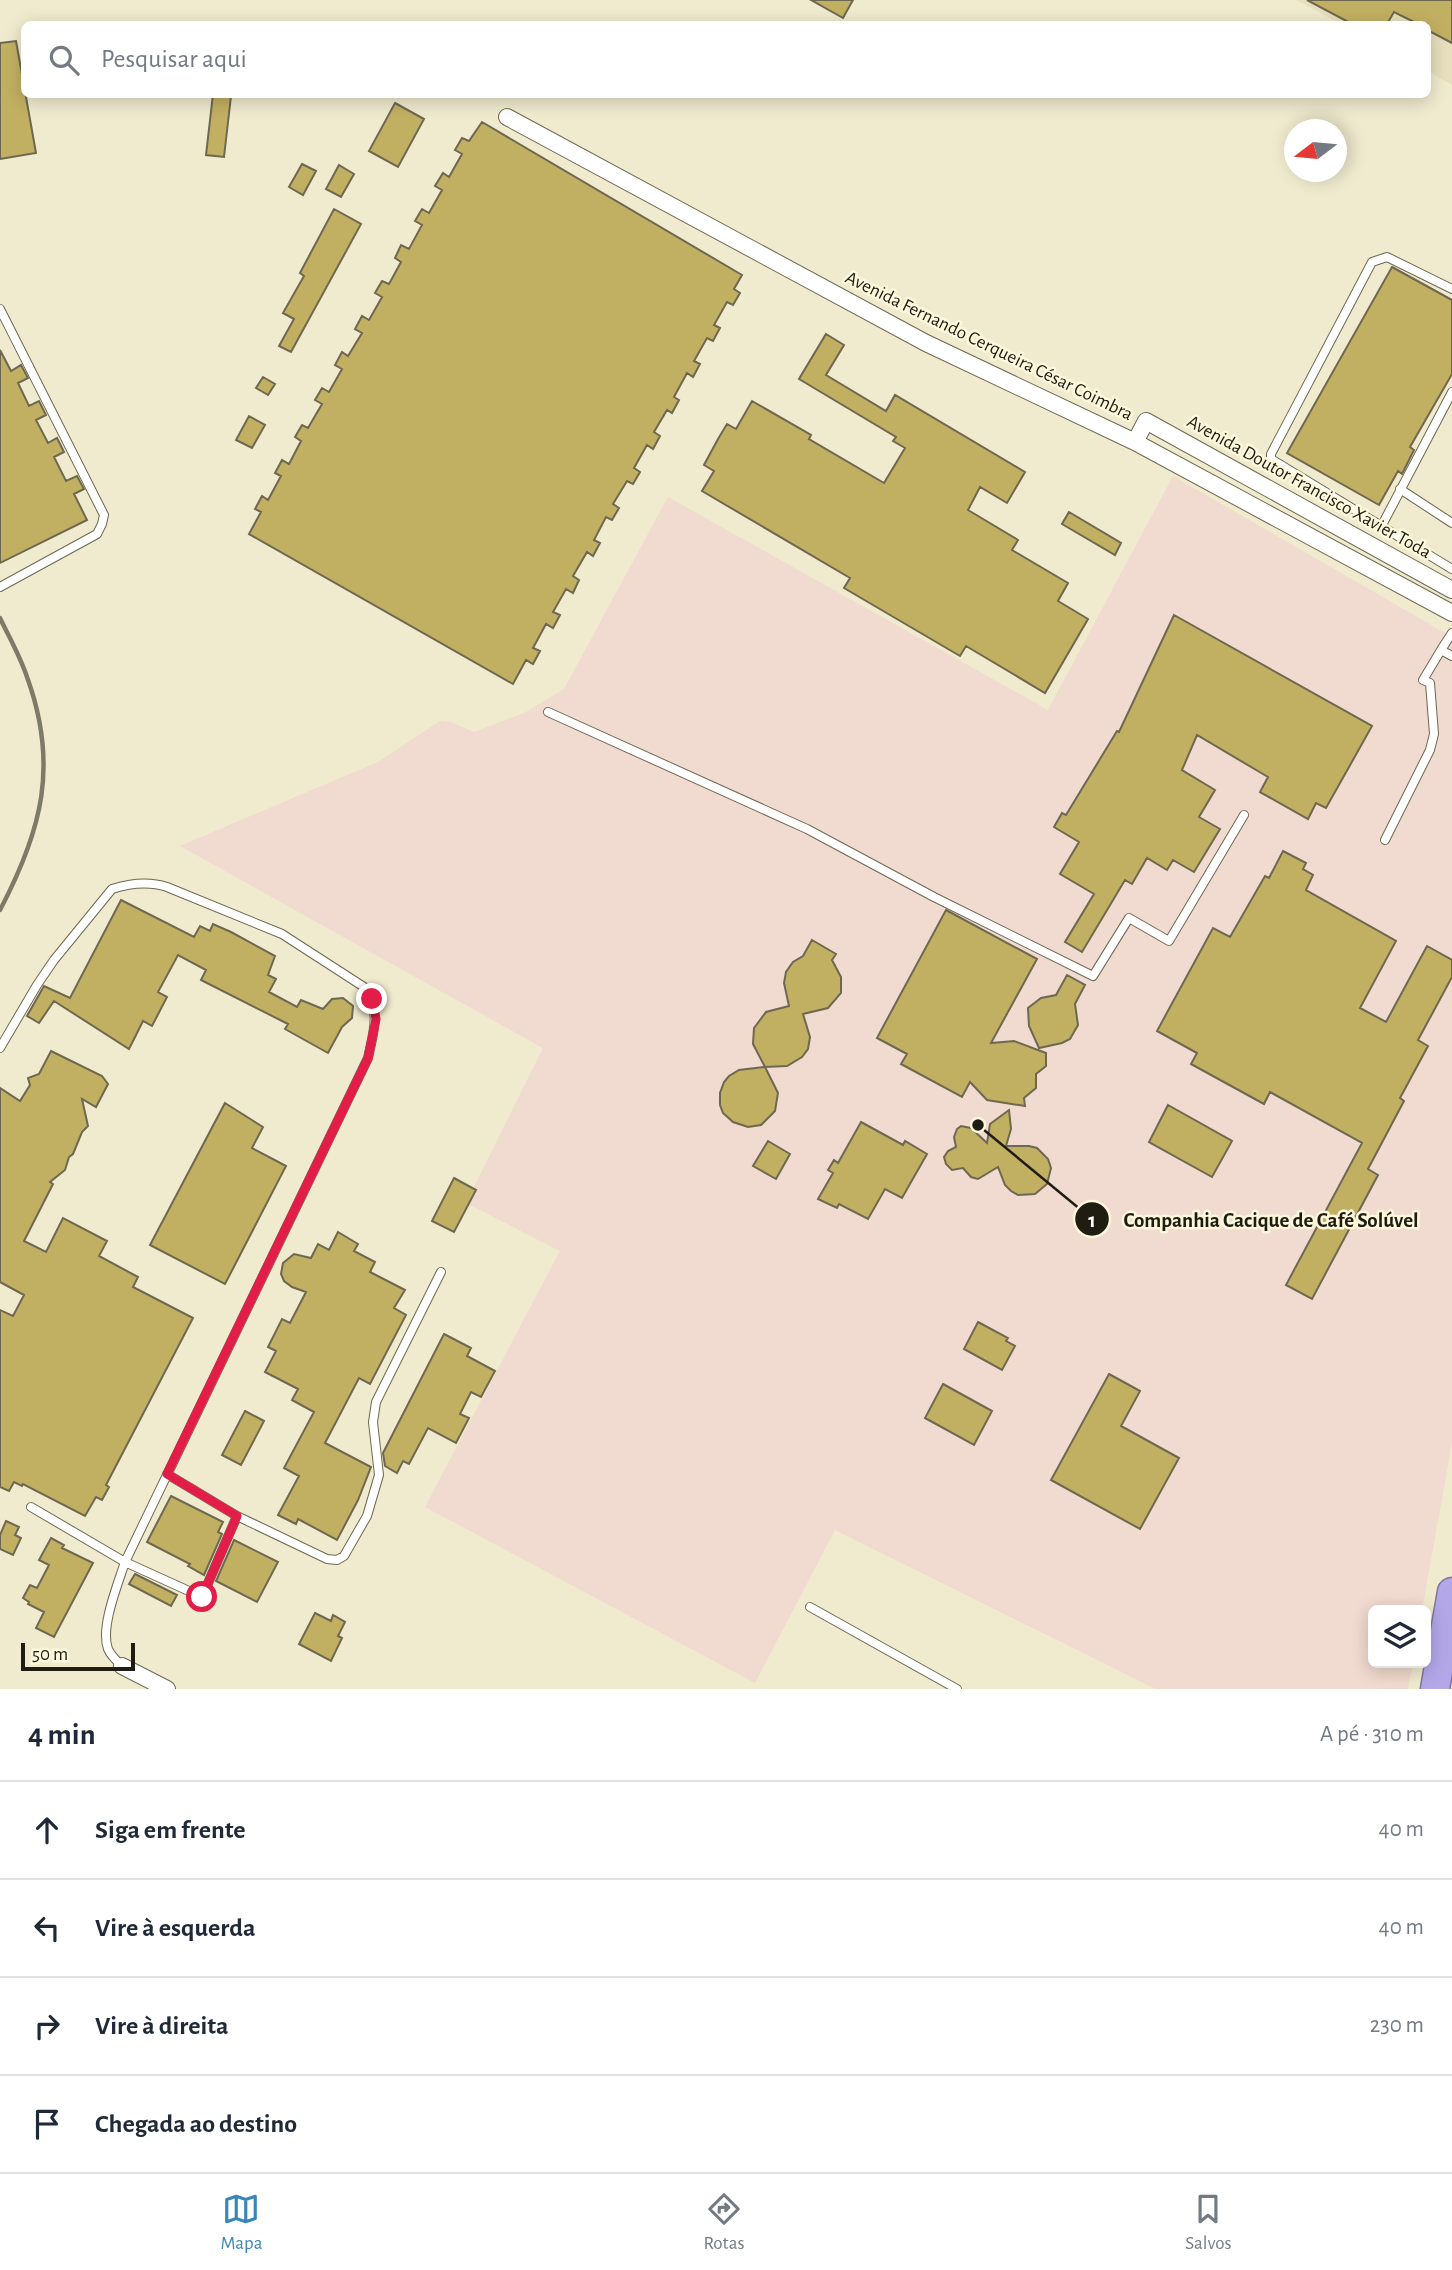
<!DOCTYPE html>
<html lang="pt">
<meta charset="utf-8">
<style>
:root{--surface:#fff;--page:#f6f6f7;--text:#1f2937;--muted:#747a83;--line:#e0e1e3;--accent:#3987b9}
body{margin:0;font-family:"Alegreya Sans",sans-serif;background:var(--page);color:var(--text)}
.controls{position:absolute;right:21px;bottom:21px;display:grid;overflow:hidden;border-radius:10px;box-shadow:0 4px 18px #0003}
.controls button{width:63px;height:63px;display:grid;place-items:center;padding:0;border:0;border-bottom:2px solid var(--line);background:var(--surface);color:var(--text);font:35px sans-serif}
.compass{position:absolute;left:1284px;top:119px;width:63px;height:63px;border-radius:50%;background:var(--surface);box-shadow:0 4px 18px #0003;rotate:254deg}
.scale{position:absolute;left:21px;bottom:18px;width:114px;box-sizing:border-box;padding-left:7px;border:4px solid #1f1c12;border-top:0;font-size:19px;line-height:24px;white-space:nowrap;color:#1f1c12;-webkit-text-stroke:5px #fdf7db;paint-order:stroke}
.stop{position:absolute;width:21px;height:21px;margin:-16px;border:5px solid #e11d48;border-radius:50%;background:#fff}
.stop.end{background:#e11d48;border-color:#fff;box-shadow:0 2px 7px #0008}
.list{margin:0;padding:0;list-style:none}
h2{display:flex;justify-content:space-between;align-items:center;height:91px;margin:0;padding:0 28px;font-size:30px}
h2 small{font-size:23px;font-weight:400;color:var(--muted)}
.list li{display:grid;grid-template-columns:46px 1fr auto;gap:21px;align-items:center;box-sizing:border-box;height:98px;padding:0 28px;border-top:2px solid var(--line)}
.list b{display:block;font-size:26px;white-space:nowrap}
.list em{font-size:23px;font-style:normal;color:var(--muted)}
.icon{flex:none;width:38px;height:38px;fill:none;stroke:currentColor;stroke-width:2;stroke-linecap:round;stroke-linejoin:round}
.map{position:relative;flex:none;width:1452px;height:1689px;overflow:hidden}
.search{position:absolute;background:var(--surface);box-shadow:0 4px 18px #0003;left:21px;right:21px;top:21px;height:77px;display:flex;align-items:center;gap:18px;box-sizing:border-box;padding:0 24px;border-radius:10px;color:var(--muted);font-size:26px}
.sheet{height:483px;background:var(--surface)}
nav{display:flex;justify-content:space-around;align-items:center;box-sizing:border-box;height:98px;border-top:2px solid var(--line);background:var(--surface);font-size:19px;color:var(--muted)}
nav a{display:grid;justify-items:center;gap:4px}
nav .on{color:var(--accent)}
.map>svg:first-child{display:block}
.built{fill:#e7dfbd}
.industrial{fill:#f1dacf}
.building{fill:#c2b062;stroke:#6e6850;stroke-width:2}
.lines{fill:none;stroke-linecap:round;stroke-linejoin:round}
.lane-casing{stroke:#6e6850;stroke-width:10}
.street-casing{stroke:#6e6850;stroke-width:18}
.highway-casing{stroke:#7f769d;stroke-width:31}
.lane{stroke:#fff;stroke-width:8}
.street{stroke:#fff;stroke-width:16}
.highway{stroke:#b3a7e8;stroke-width:28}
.rail{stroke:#7e7a68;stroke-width:4.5}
.route{stroke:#e11d48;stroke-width:9}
.labels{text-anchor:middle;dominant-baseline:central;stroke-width:5;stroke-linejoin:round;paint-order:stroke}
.street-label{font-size:19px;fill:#1f1c12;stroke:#fdf7db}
.leader{fill:none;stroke:#1f1c12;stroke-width:2.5}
.callout-dot{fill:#1f1c12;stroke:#fdf7db;stroke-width:2.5}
.mark-label{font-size:21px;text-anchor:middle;font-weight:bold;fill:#fff}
.callout-label{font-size:21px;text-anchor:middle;font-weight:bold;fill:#1f1c12;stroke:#fdf7db;stroke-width:5;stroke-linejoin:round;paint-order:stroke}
</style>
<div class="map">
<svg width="1452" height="1689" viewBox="0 0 1452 1689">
<rect width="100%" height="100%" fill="#f0eace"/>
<path class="built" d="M1296,0H1452V85L1428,71V24H1341Z"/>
<path class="industrial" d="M1173,476L1452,637V1443L1422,1610H1373V1663H1413L1408,1689H1156L835,1530L755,1683L425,1507L560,1251L466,1203L543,1048L180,846L378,762L440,721L450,722L474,732L526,712L564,689L668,497L1048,710Z"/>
<path class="building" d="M811,0H853L843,18Z
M1307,0H1452V43L1427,30V24H1418L1394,12L1387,24H1352Z
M16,41L36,153L0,159V43Z
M213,94L231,96L224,157L206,155Z
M395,103L424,119L398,167L369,151Z
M482,122L742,275L734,289L740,293L733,305L727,302L714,325L720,328L713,341L707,338L694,361L700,364L693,377L687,373L674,397L679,400L672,413L667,410L654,432L660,436L653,449L647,445L634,468L640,472L633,484L627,481L613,504L619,508L612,520L606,517L594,540L600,543L593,556L587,552L573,576L579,580L573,593L566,589L553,612L560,615L553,628L546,624L533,648L540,651L533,664L526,660L513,684L249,534L261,512L255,509L262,496L268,500L281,476L275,473L282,460L289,464L301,441L295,437L302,425L308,428L322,404L315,400L322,388L329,392L342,369L335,365L342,352L348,356L362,333L355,329L362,316L369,320L382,297L375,293L382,281L389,284L401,262L395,258L401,245L409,249L422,225L415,221L422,209L429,213L442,190L435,186L443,173L449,177L462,154L455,150L462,138L469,141Z
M302,164L316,171L303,195L289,187Z
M339,165L354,174L341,197L326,189Z
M334,209L361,224L291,352L279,346L294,319L283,313L304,276L300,273Z
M1392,267L1452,300V374L1410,447L1414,450L1402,474L1398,471L1379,505L1287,453Z
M826,334L844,345L826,375L886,411L895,395L1025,472L1007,503L980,487L968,510L1018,540L1012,550L1068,583L1058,601L1088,619L1045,693L966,646L960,656L844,588L850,578L702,491L714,471L704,465L718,439L727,424L736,429L752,401L811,435L809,439L884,483L905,448L893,441L896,437L799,379Z
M0,350L11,371L21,365L28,378L18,383L29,406L39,401L46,415L36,420L48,443L57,438L64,452L54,457L66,481L77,476L84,489L74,494L87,520L0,563Z
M263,377L275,384L268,395L256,388Z
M249,416L265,425L252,448L236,440Z
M1069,512L1121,543L1115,555L1062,524Z
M1174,615L1372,726L1326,808L1316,803L1308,819L1260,792L1268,777L1197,735L1182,770L1215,790L1199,817L1220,829L1194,872L1173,860L1167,870L1147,858L1132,884L1125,880L1082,952L1065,942L1094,894L1060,874L1079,842L1054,827L1062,813L1066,815L1117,731L1119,732Z
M1283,851L1306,863L1303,869L1313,875L1306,890L1396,941L1360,1008L1386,1022L1427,946L1452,960V977L1418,1040L1428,1046L1400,1098L1404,1101L1368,1169L1378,1175L1312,1299L1286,1285L1362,1143L1270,1092L1264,1104L1191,1064L1197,1053L1157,1031L1213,928L1230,937L1265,876L1269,878Z
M121,900L194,937L200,926L210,931L213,924L231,932L275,956L268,975L276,979L269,992L297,1007L301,1000L323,1009L332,999L343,998L353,1006L352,1018L342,1027L328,1053L285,1029L288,1024L201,980L206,970L178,955L158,992L167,997L152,1026L143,1021L129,1049L54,1001L39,1023L27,1016L44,986L70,998Z
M946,910L1037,959L991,1043L1014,1041L1046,1053V1066L1036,1074V1088L1024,1098L1025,1106L987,1100L970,1082L962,1097L901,1064L907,1054L877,1038Z
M812,940L836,954L832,960L841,977V993L828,1008L803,1014L810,1037L808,1049L802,1057L787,1066L765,1067L753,1044L754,1028L766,1012L789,1006L784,983L786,972L793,962L803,956Z
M1067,975L1085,985L1075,1004L1078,1025L1070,1039L1062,1043L1039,1048L1029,1026L1028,1008L1041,998L1056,995Z
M51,1051L102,1076L108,1084L96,1107L82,1099L88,1126L82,1132L73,1154L69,1157L65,1170L50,1182L53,1184L24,1241L46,1252L63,1218L107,1241L99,1256L138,1277L133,1287L193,1318L106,1485L109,1487L102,1500L96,1497L85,1516L23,1484L22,1486L14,1482L9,1491L0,1487V1310L13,1316L24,1295L0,1282V1088L20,1101L30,1085L28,1078L39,1074Z
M765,1067L778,1093L775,1111L761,1125L748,1127L733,1122L723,1113L720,1105V1093L724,1082L729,1076L739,1070Z
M225,1103L263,1127L252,1148L286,1166L225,1284L150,1245Z
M1168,1105L1232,1141L1212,1177L1149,1142Z
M1009,1110L1011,1129L1006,1146H1029L1037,1148L1048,1159L1051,1168L1047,1184L1035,1194L1018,1195L1011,1191L1005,1185L998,1167L978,1179L971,1177L963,1168L952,1170L946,1164L944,1157L948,1151L956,1147L954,1137L957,1129L961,1126L971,1128L987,1143L990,1124Z
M861,1122L903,1145L905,1141L927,1154L902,1198L885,1189L868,1219L839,1204L837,1208L818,1199L833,1173L828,1170L834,1160L838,1163Z
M768,1141L790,1154L776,1179L753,1166Z
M454,1178L476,1190L454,1232L432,1221Z
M338,1232L358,1244L354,1251L375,1262L370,1272L405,1290L394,1308L406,1315L370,1384L359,1378L325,1443L371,1467L358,1500L337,1540L298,1519L296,1524L278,1515L299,1476L284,1468L314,1412L292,1400L298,1389L265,1372L276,1351L268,1347L282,1319L290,1323L306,1292L292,1287L284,1281L281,1274L283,1263L294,1254L311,1258L318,1244L329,1250Z
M978,1322L1008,1338L1006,1341L1015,1346L1002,1370L964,1349Z
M444,1334L471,1348L467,1356L495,1371L481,1397L471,1392L460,1414L469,1418L456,1443L428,1428L409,1464L403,1461L397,1473L385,1466L383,1453Z
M1109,1374L1140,1391L1121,1426L1179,1458L1140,1529L1051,1480Z
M943,1384L992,1411L974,1445L925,1418Z
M245,1411L264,1421L241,1465L222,1455Z
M171,1496L223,1522L218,1532L222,1534L204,1575L188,1566L190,1564L147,1542Z
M6,1521L19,1527L15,1535L21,1538L13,1555L0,1549V1535Z
M51,1538L64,1545L62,1548L93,1563L54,1637L36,1628L44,1612L28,1604L29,1602L23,1598L30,1585L37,1588L49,1565L39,1560Z
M234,1540L278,1562L257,1602L216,1581Z
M135,1574L177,1595L171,1606L129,1584Z
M315,1613L331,1621L333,1615L345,1622L338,1636L342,1638L331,1661L299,1644Z"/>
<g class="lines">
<g class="lane-casing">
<path id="lane" d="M1452,289L1387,257L1372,262L1271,454V459L1452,569
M0,309L104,515L102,524L97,534L0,587
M1400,489L1452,523
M1381,527L1452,392
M1441,650L1452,633
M548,712L807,829L934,897L1093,976L1129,918L1169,941L1244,815
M1385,840L1430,750L1434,734L1430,683L1423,680L1441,650L1452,656
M0,1048L37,985L54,960L112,889C131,883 148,881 167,887L282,934L364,987C381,1013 374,1029 368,1058L125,1562L202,1597L237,1516
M167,1474L237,1516L327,1559L337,1560L344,1556L367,1516L379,1475L373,1422L376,1402L441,1272
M31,1507L125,1562C118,1584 100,1627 108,1649C111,1656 117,1661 122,1666
M810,1607L957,1689"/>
</g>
<g class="street-casing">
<path id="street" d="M507,117L926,343L1135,442L1452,613
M1135,442L1146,421L1452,590
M122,1666L167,1689"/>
</g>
<g class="highway-casing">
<path id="highway" d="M1435,1689L1452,1592"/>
</g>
<use href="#lane" class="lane"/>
<use href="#street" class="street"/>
<use href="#highway" class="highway"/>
<path class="rail" d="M0,618C9,637 20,656 27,677C59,765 42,830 0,910"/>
</g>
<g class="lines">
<path class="route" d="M202,1597L237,1516L167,1474L368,1058L376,1019L372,999"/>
</g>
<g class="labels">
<g class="street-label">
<text transform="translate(989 346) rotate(26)">Avenida Fernando Cerqueira César Coimbra</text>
<text transform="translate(1309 487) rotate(29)">Avenida Doutor Francisco Xavier Toda</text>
</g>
</g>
<path class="leader" d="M978 1125L1092 1219"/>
<g class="callout-dot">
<circle cx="978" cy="1125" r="7"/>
<circle cx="1092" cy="1219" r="18"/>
</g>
<g class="mark-label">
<text x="1092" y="1227">1</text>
</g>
<g class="callout-label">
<text x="1271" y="1227">Companhia Cacique de Café Solúvel</text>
</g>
</svg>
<div class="controls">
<button><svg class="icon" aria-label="layers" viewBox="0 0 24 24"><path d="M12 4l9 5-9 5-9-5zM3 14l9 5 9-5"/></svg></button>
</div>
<svg class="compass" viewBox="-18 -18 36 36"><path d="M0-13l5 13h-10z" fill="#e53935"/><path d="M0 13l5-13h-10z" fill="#747a83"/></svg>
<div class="scale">50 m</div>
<div class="stop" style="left:202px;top:1597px"></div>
<div class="stop end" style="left:372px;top:999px"></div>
<div class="search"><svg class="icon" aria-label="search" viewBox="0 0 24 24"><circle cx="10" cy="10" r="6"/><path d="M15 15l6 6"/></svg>Pesquisar aqui</div>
</div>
<section class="sheet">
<h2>4 min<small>A pé · 310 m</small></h2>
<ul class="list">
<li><svg class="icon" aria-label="ahead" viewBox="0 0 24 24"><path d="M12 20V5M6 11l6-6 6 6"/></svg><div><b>Siga em frente</b></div><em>40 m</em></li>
<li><svg class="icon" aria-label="left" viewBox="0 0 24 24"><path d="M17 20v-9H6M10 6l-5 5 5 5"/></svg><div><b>Vire à esquerda</b></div><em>40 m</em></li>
<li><svg class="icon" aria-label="right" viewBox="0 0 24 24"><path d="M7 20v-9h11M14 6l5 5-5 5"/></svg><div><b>Vire à direita</b></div><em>230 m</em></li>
<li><svg class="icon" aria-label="arrive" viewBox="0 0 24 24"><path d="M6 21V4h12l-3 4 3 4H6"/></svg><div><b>Chegada ao destino</b></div></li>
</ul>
</section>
<nav>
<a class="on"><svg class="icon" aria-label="map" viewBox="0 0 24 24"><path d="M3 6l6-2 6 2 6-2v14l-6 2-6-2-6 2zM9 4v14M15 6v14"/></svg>Mapa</a>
<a><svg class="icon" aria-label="directions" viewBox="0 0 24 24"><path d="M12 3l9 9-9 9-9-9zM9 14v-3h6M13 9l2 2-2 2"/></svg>Rotas</a>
<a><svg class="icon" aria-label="saved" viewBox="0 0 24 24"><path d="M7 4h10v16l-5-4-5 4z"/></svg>Salvos</a>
</nav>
